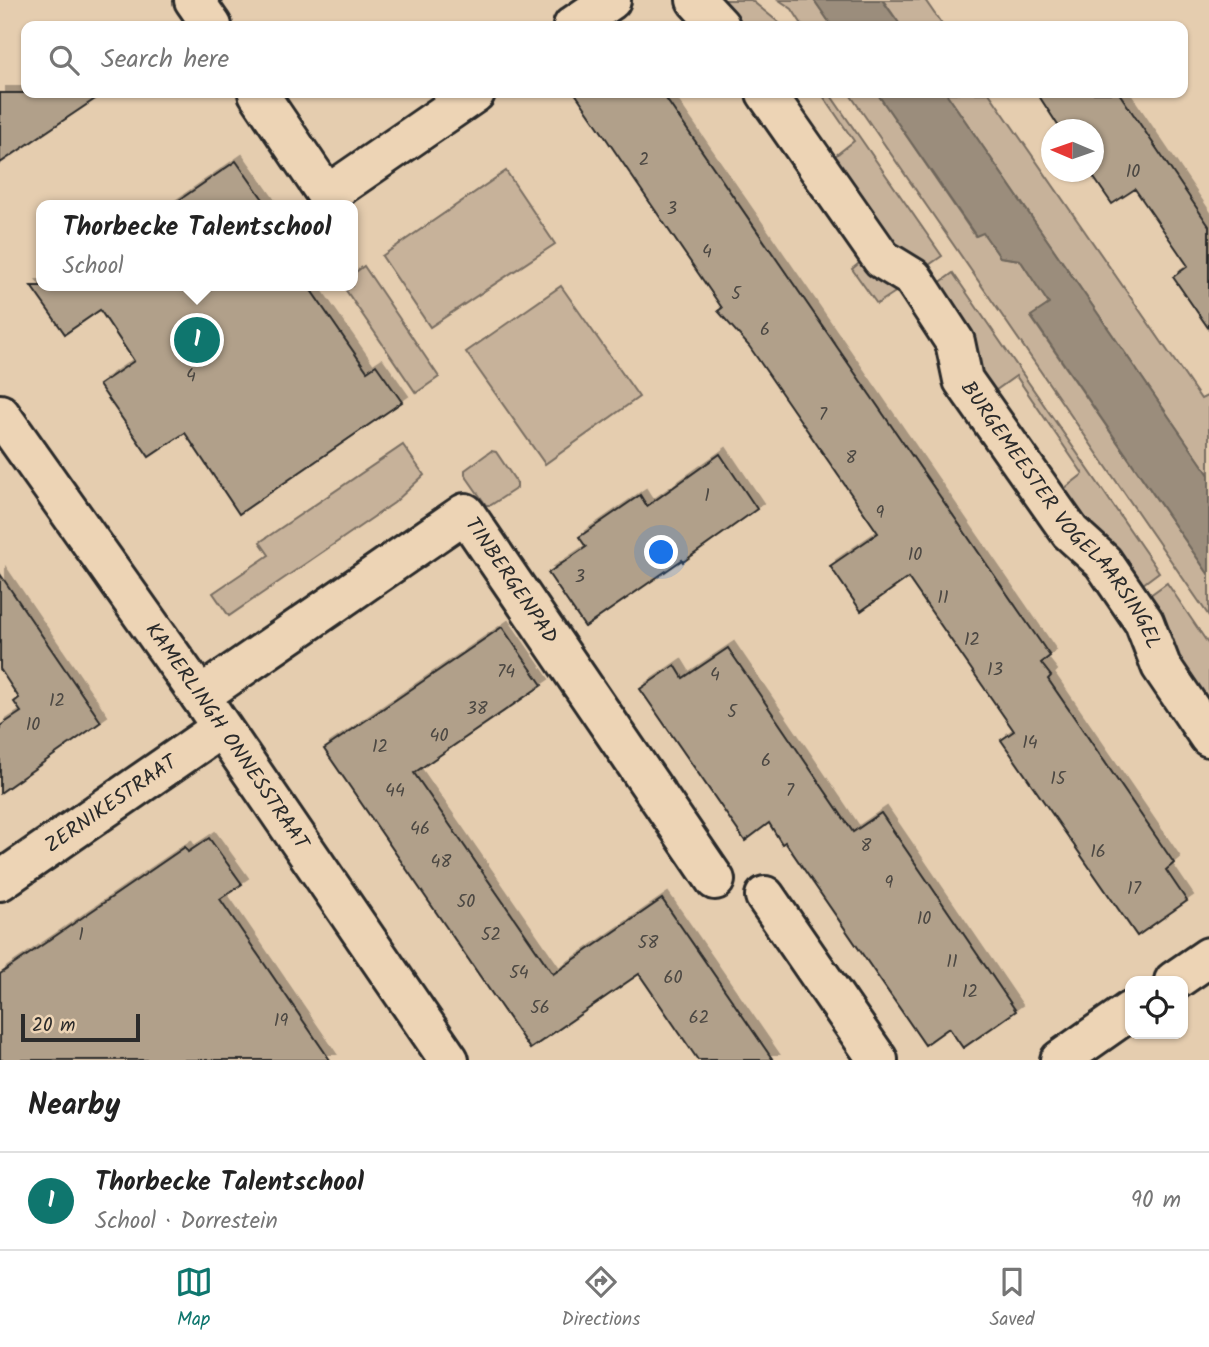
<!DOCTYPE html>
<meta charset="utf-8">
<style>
:root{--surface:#fff;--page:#f2f2f2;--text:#222;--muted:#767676;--line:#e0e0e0;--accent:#0f766e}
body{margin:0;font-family:Kalam,sans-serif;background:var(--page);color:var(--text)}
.controls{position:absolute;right:21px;bottom:21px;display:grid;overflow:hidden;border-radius:14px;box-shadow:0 2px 5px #0004}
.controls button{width:63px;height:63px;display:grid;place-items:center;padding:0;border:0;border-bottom:2px solid var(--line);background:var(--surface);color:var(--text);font:35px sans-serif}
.compass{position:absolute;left:1041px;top:119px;width:63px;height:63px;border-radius:50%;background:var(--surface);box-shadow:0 2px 5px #0004;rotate:272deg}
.scale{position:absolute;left:21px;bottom:18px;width:119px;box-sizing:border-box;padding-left:7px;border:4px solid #2b2b2b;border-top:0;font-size:19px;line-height:24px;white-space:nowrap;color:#2b2b2b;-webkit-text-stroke:5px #edd4b5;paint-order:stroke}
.you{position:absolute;left:662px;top:553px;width:24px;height:24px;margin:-18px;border:5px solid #fff;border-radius:50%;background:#1a73e8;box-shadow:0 0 0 10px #1a73e833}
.badge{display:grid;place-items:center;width:46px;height:46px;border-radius:50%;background:var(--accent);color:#fff;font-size:23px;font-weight:700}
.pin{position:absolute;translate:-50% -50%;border:4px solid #fff;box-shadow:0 2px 7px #0006}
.popup{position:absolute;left:36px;top:200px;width:322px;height:91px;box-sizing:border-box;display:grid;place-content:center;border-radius:14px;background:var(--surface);filter:drop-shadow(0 2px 5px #0005);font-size:23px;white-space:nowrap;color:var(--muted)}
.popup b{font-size:26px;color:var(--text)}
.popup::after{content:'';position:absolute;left:50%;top:100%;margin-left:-14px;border:14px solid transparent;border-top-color:var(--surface)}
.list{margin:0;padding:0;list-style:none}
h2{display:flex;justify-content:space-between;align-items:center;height:91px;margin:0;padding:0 28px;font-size:30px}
h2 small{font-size:23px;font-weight:400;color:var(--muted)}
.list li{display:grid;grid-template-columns:46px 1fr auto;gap:21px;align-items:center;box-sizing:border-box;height:98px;padding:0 28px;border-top:2px solid var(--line)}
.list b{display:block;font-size:26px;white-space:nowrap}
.list p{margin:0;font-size:23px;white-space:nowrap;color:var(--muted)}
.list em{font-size:23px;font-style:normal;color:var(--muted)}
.icon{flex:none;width:38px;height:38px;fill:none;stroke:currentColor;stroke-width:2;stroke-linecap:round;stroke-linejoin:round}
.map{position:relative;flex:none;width:1209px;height:1060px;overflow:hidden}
.search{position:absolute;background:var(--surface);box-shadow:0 2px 5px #0004;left:21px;right:21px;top:21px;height:77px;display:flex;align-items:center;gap:18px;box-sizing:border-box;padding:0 24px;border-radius:14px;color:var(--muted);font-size:26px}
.sheet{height:189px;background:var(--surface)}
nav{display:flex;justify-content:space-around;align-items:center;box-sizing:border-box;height:98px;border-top:2px solid var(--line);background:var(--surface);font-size:19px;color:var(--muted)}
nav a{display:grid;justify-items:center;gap:4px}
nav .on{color:var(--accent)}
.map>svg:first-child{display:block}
.green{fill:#c7b29a;stroke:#796e62;stroke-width:2}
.water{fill:#9b8d7b;stroke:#6e665b;stroke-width:2}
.building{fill:#b1a08a;stroke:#2b2b2b;stroke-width:2;filter:url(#shadow)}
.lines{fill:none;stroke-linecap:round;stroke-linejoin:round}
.minor-casing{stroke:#2b2b2b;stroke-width:44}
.minor{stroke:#edd4b5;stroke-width:38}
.labels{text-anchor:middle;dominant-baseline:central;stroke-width:5;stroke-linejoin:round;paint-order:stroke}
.number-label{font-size:18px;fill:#4c4843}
.street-label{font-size:21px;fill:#2b2b2b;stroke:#edd4b5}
</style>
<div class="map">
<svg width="1209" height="1060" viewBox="0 0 1209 1060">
<defs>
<filter id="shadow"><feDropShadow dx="6" dy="-6" stdDeviation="0" flood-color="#0004"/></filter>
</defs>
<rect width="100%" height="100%" fill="#e5cdaf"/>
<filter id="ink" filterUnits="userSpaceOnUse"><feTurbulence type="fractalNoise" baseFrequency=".0143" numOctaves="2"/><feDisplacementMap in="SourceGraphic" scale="14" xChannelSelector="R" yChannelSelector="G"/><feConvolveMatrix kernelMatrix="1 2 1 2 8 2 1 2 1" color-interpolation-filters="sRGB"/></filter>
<g filter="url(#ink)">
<path class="green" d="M721,0H751L783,26H739Z
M779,0H814L832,26H803L792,9Z
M883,0H925L943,26H901Z
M821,93H829L942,256L923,269L901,254L830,160L854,141Z
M849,93H877L975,236L983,232L1000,257L1020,260L1049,304L1031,317L1209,575V616Z
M946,93H989L1201,399L1209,395V475Z
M506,171L555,244L430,327L382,256Z
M863,260L900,289L877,304L852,269Z
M364,266L439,377L416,393L343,286H353V274Z
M953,273L1159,572L1139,587L1060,492L1083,474L1016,376L992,393L935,286Z
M561,286L639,397L545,464L466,352Z
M403,445L424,475L394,503L229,616L213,593L269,555L260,542Z
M491,451L496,452L517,483V488L491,505H486L465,475V470Z
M1167,583L1209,645V710L1181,670L1146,598Z"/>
<path class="water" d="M814,0H882L901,26H832Z
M877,93H946L1209,475V575L1031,316L1049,304L1020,260L1000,257L983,233L976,236Z"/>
<path class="building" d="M0,93H104L0,163Z
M575,93H662L1050,656L1041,663L1051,676L1048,679L1174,863L1166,870L1187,901L1137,936L1001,740L1014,731L908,578L861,611L830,566L878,533L749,346L718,311L722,308Z
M1037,93H1119L1209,226V329L1173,277L1188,266L1135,189L1112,204L1090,172H1094V130H1061Z
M236,161L267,205H172Z
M31,286H308L367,371L376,365L402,402L239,514L185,433L149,457L99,385L134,361L100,310L65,334Z
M720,454L757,509L683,562L682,560L585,627L548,573L586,547L579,537L640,495L647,506Z
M0,574L101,722L0,793V726L21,712L14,702L19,698L0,669Z
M502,627L542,685L414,773L553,974L662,899L773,1060H698L639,974L530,1049L324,749Z
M728,648L853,832L881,813L1016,1011L963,1048L949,1028L925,1045L785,842L782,844L769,823L745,841L640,689L675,665L683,678Z
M209,838L242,884L220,899L330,1060H0V974L185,847L188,852Z"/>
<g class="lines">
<g class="minor-casing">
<g id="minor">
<path d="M194,0L212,26"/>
<path d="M696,0L720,26"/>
<path d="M573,26L611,0"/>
<path d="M258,93L327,195L475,93"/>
<path id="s1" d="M766,93L882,259L913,278L955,342L963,380L1070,532L1103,562L1144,622L1161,666L1209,737"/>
<path id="s2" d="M0,414L200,696L449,1060"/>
<path id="s3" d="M200,696L465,513L715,880"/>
<path id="s4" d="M0,881L221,728"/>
<path d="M765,896L878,1060"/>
<path d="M1174,981L1209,957"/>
<path d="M1060,1060L1130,1011"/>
</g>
</g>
<use href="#minor" class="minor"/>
</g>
</g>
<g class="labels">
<g class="number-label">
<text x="644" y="160">2</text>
<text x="1133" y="172">10</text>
<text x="672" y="209">3</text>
<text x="707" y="252">4</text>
<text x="736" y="294">5</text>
<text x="765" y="330">6</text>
<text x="191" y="376">4</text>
<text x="823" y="415">7</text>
<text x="851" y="458">8</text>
<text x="707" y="496">1</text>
<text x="880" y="513">9</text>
<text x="915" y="555">10</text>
<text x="580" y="577">3</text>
<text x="943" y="598">11</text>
<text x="972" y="640">12</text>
<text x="995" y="670">13</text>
<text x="506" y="672">74</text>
<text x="715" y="675">4</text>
<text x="57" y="701">12</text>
<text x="477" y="709">38</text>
<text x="732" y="712">5</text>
<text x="33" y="725">10</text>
<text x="439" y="736">40</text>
<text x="1030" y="743">14</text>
<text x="380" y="747">12</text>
<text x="766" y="761">6</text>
<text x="1058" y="779">15</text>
<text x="395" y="791">44</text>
<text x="790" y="791">7</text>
<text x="420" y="829">46</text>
<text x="866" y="846">8</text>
<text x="1098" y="852">16</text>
<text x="441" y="862">48</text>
<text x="889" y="883">9</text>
<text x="1134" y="889">17</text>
<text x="466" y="902">50</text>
<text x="924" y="919">10</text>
<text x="81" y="935">1</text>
<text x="491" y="935">52</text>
<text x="648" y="943">58</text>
<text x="952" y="962">11</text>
<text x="519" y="973">54</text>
<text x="673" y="978">60</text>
<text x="970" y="992">12</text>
<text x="540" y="1008">56</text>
<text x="699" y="1018">62</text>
<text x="281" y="1021">19</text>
</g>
<g class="street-label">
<text stroke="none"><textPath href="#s1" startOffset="522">BURGEMEESTER VOGELAARSINGEL</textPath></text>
<text stroke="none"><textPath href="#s3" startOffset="404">TINBERGENPAD</textPath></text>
<text stroke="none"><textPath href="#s2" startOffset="394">KAMERLINGH ONNESSTRAAT</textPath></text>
<text stroke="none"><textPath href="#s4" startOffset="135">ZERNIKESTRAAT</textPath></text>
</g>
</g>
</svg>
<div class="controls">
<button><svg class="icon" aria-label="locate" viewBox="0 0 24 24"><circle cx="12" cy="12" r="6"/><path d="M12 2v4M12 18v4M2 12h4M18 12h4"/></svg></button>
</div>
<svg class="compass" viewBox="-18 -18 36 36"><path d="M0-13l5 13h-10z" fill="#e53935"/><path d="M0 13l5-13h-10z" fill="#767676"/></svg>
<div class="scale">20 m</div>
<div class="you"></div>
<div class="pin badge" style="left:197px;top:340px">1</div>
<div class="popup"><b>Thorbecke Talentschool</b>School</div>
<div class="search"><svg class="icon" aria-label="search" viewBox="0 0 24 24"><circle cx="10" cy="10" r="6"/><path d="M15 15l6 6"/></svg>Search here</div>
</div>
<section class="sheet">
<h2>Nearby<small></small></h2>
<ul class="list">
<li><span class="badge">1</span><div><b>Thorbecke Talentschool</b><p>School · Dorrestein</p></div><em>90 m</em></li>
</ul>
</section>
<nav>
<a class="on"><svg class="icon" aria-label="map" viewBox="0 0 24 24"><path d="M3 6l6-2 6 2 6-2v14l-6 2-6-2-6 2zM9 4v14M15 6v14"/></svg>Map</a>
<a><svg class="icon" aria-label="directions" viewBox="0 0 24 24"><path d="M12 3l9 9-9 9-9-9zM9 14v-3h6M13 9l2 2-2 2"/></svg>Directions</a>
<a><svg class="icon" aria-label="saved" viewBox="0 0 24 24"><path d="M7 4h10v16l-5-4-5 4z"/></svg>Saved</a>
</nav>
